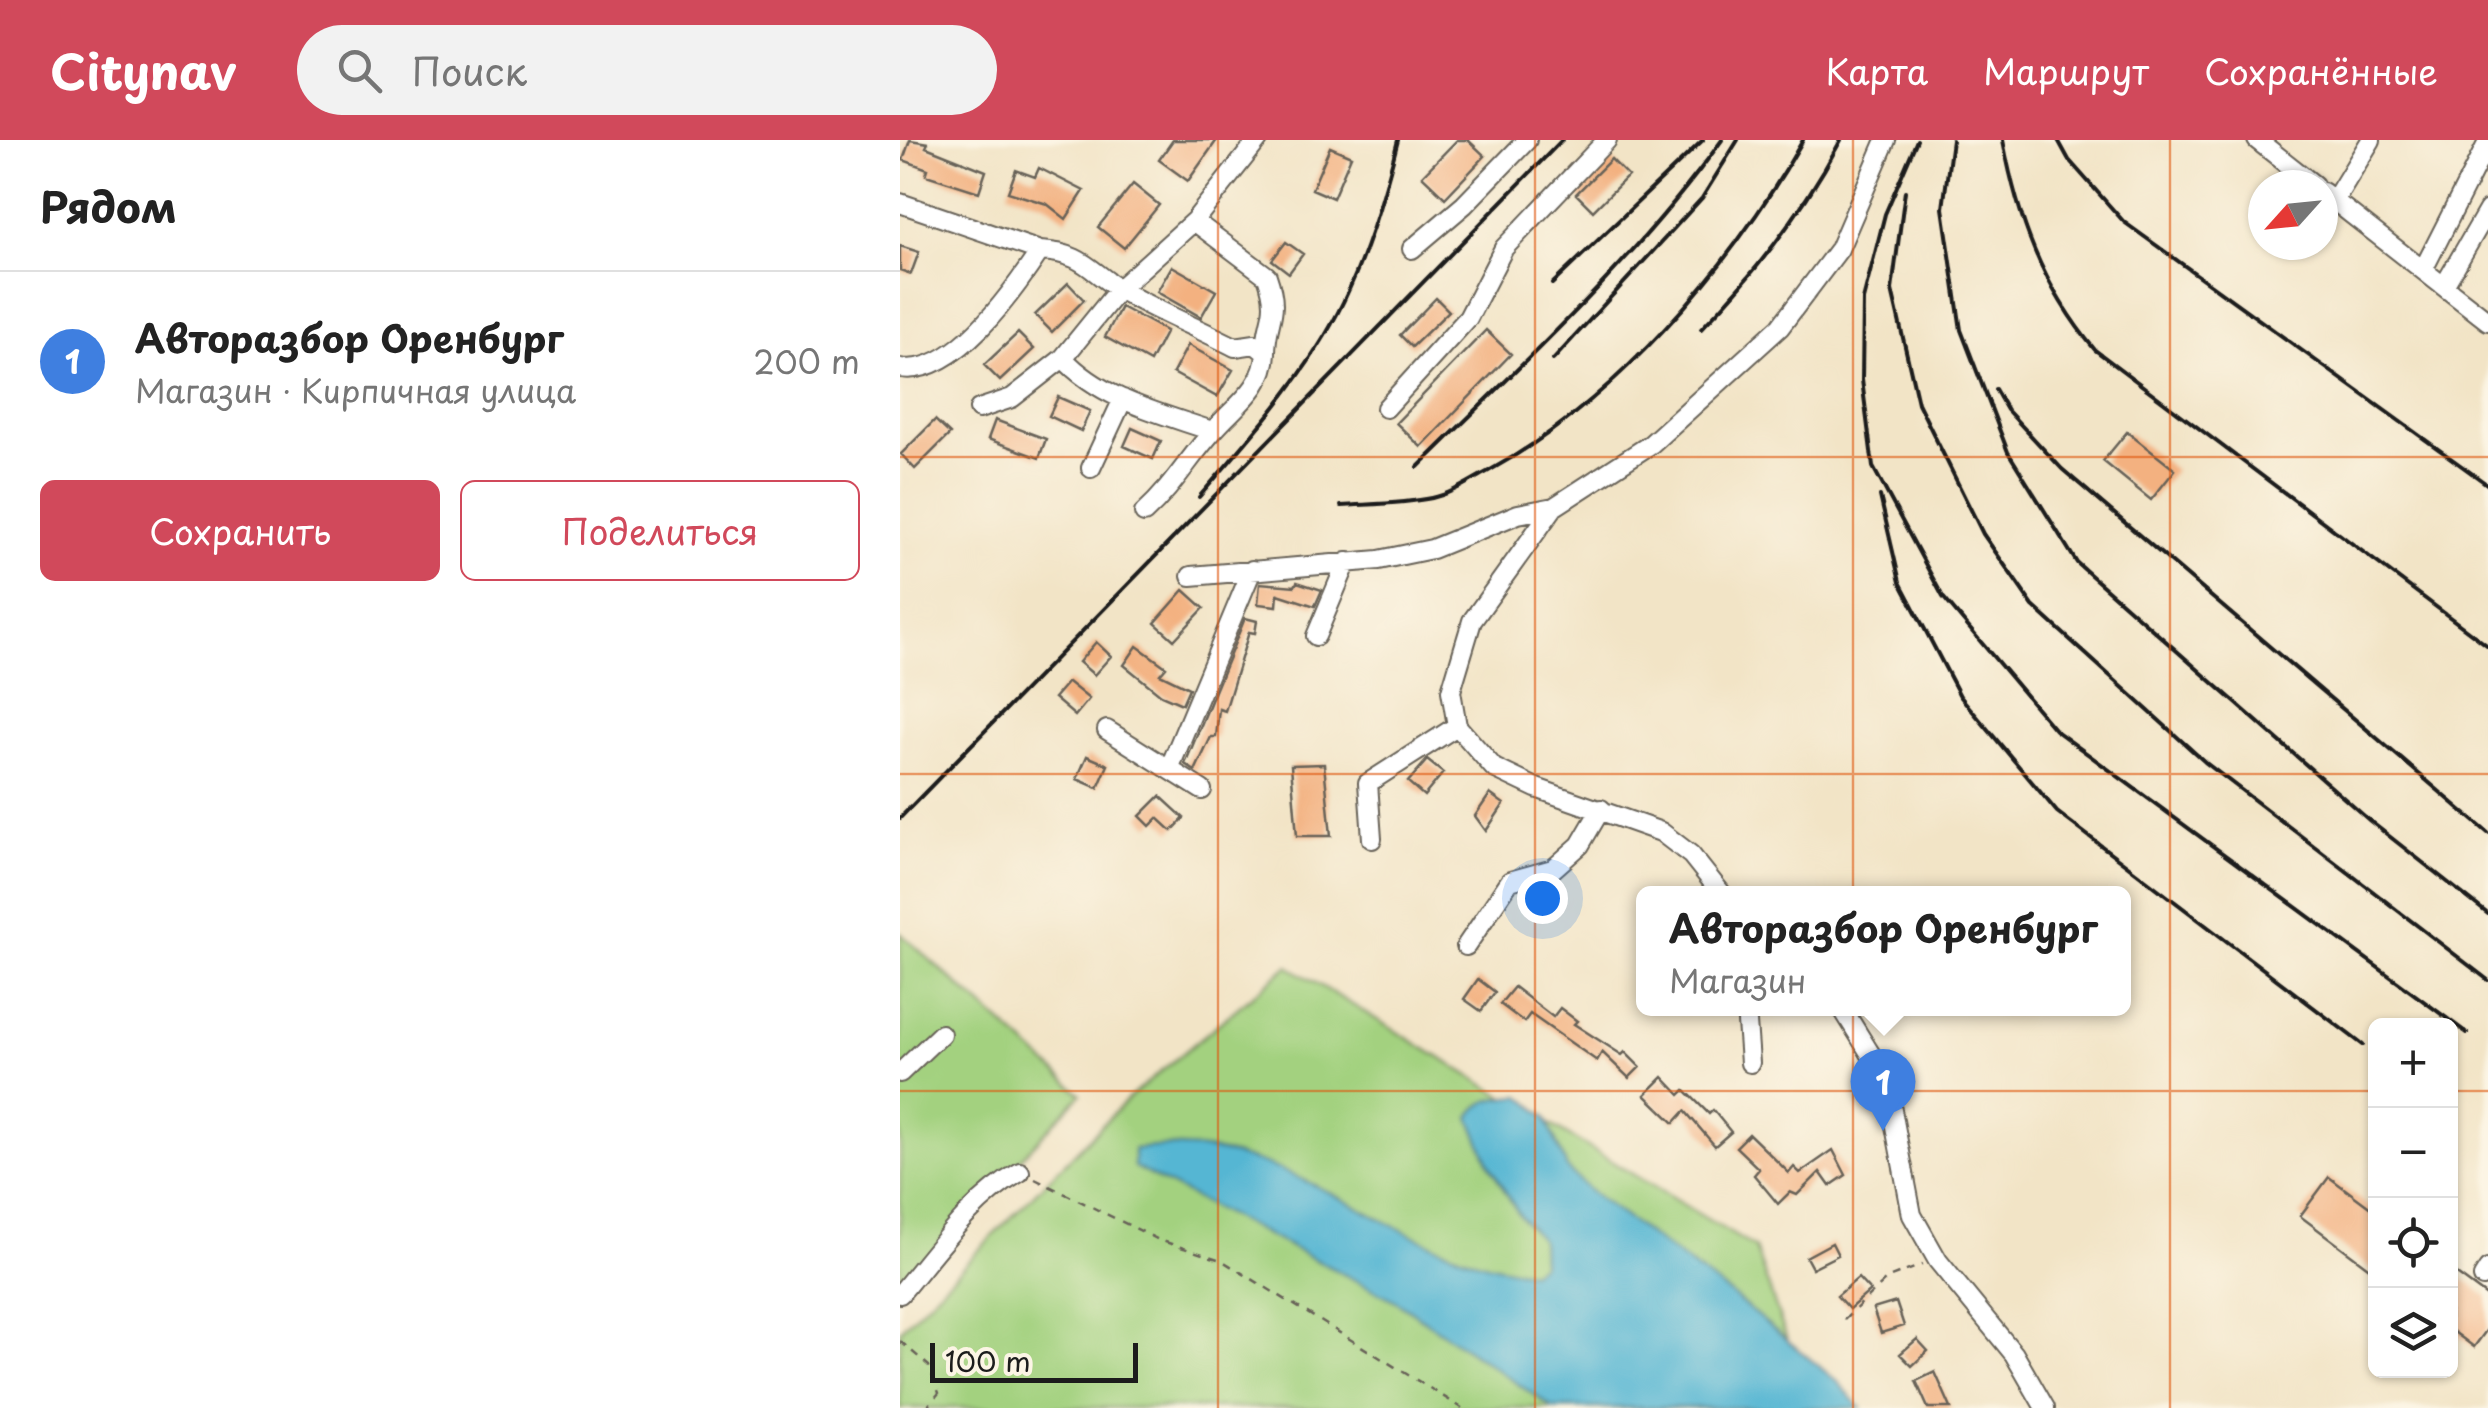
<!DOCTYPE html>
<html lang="ru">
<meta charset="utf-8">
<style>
:root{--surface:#fff;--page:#f2f2f2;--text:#222;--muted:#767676;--line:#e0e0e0;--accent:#d1495b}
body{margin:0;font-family:"Playpen Sans",sans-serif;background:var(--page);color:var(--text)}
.controls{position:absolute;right:30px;bottom:30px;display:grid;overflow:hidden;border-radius:15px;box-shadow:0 2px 8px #0004}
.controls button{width:90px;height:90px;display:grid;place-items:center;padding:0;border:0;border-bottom:2px solid var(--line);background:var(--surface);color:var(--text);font:50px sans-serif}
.compass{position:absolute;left:1348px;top:30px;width:90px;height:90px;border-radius:50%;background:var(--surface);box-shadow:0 2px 8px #0004;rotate:243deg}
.scale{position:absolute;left:30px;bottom:25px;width:208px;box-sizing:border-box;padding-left:10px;border:5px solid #1c1c1c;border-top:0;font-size:28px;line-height:35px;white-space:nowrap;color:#1c1c1c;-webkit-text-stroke:8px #fcf5e5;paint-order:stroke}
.you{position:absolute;left:642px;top:758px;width:35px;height:35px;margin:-25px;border:8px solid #fff;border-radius:50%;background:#1a73e8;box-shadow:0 0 0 15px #1a73e833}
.badge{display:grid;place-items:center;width:65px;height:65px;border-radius:50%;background:var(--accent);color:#fff;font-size:32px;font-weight:700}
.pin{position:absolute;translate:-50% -82px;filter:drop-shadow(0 2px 5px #0008)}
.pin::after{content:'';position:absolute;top:52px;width:35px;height:30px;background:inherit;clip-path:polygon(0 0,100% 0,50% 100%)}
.popup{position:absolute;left:736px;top:746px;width:495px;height:130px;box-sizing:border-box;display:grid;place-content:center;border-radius:15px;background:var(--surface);filter:drop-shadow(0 2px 8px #0005);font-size:32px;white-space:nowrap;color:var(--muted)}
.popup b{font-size:38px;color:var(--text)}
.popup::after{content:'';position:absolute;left:50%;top:100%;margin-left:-20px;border:20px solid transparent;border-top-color:var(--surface)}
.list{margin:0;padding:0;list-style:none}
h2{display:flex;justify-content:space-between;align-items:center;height:130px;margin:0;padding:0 40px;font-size:42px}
h2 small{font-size:32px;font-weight:400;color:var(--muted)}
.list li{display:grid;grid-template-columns:65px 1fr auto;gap:30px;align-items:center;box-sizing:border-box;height:180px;padding:0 40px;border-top:2px solid var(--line)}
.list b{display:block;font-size:38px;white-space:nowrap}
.list p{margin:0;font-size:32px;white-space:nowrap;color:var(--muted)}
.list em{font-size:32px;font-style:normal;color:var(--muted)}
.actions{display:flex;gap:20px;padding:30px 40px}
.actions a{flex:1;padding:22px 0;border:2px solid var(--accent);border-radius:15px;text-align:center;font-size:35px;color:var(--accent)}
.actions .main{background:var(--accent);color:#fff}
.icon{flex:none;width:55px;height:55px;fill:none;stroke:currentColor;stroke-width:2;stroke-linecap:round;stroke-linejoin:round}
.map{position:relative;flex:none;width:1588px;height:1268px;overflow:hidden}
header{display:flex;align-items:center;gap:60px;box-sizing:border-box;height:140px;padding:0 50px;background:var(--accent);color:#fff}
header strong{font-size:48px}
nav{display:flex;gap:55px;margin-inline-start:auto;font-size:35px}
.search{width:700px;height:90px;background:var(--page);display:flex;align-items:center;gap:25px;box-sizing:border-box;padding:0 35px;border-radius:55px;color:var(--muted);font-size:38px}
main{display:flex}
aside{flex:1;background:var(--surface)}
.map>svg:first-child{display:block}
.green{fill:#a3d17f;stroke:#60764e;stroke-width:2.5}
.water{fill:#55b6d3;stroke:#386978;stroke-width:2.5}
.building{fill:#f3b180}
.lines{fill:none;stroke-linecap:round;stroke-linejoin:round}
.minor-casing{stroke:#676258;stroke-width:22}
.path{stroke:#676258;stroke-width:2.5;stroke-dasharray:8 8;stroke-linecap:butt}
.minor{stroke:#fff;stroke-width:18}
.rail{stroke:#1c1c1c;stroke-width:4}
.grid{fill:none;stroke:#de560d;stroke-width:2.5;stroke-opacity:0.55}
</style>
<header>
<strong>Citynav</strong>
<div class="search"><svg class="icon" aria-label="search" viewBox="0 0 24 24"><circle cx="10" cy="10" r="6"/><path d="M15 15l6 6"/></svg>Поиск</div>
<nav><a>Карта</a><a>Маршрут</a><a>Сохранённые</a></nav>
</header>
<main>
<aside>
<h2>Рядом<small></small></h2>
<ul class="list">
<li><span class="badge" style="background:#3f7fe0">1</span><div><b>Авторазбор Оренбург</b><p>Магазин · Кирпичная улица</p></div><em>200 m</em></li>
</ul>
<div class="actions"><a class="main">Сохранить</a><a>Поделиться</a></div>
</aside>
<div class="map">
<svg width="1588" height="1268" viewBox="0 0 1588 1268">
<rect width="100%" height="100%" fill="#fcf5e5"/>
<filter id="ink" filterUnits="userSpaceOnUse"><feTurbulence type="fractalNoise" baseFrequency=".01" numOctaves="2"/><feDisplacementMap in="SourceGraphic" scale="20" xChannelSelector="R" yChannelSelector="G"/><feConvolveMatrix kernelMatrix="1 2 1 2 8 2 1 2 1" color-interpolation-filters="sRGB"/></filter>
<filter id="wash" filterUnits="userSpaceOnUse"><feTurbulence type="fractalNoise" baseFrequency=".0048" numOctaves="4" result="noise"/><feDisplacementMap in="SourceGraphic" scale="40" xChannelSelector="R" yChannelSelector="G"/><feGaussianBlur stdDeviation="2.25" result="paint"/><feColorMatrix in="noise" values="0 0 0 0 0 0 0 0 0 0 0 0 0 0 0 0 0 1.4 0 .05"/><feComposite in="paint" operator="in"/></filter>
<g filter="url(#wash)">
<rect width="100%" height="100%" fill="#f2e4c6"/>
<path class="green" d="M0,793L181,954L0,1148Z
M388,826L855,1108L911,1268H0V1190L229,958Z"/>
<path class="water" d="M621,956L645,976L668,1030L692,1053L832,1155L938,1242L961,1268H653L496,1161L234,1027V1009C389,986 489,1118 631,1132L642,1124L641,1100L620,1076L589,1024L570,977C582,957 599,958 621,956Z"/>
<g id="blocks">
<path class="building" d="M10,0L28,3L26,7L86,31L79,52L26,35L28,29L3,20Z
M273,0H317L288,41L259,20Z
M557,0H568L585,16L545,58L522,36Z
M430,7L451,16L433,58L412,49Z
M711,19L728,36L693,71L676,54Z
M139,28L184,51L166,79L147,64L108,52L116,30L135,37Z
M233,44L259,65L224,108L198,87Z
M386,102L403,114L389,133L372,120Z
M0,106L19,112L11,134L0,130Z
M272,126L316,151L301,177L257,152Z
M168,143L184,160L152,192L135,175Z
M536,158L549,171L512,207L500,195Z
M221,167L266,191L250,222L205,197Z
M586,190L611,214L521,307L496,283Z
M118,193L134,209L100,241L84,225Z
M288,205L333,230L317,257L273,233Z
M158,257L190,271L181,291L149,276Z
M35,280L50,294L15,329L1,314Z
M95,280L146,299L139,318L88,299Z
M232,288L261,301L253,319L224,306Z
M1227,292L1275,330L1251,360L1203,321Z
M397,442L422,450L415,466L378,454L377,466L358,464L360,443L395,446Z
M284,450L304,468L274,500L255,483Z
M345,478L357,481L355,493L349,492L325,571L319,569L316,597H311L295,631L285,624Z
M196,502L211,516L194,535L179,522Z
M237,506L266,527L260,534L289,548L282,564L261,555L224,525Z
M168,542L189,559L175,576L154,558Z
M187,616L208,625L198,648L177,639Z
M527,620L543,633L524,656L508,642Z
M424,624L431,696H397L391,625Z
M590,654L604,664L586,691L575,676Z
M260,656L284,678L272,691L258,678L250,686L240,676Z
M578,839L595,852L581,871L564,859Z
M614,847L653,877L660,868L677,881L674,884L722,915L725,912L740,927L729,938L702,912L697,921L630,874L624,882L600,864Z
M763,937L780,955L785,950L809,974L813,970L831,992L815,1006L785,971L774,983L745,955Z
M849,994L889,1033L894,1027L900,1033L933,1010L946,1035L930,1046L920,1032L897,1055L890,1052L878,1064L854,1035L859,1029L836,1007Z
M1429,1037L1476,1072V1133L1400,1076Z
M932,1103L938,1115L912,1128L906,1117Z
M1550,1129L1588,1157V1188L1574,1207L1550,1189Z
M958,1138L970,1151L949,1169L937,1156Z
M996,1162L1004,1186L981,1193L973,1169Z
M1017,1199L1028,1211L1012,1226L1000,1214Z
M1035,1232L1051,1268H1028L1016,1241Z"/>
</g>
</g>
<g filter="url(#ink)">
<use href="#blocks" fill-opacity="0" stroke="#676258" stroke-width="2.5"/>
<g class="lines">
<g class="minor-casing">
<path id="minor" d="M1357,0L1414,45
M1423,52L1588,181
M1434,61L1471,0
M0,63L140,111C184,113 189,131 222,151C258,172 298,188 335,207L355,204L366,213C365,247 335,266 315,289C289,317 274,346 244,373
M294,81L367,136C381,176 366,177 366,213
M512,109L564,65L627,0
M1523,130L1588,2
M1544,146L1588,70
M163,218C202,260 260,273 312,291
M0,228C54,237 113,152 140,111
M486,268L568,178L604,108L707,0
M79,269L112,258L163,218L219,149L294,81L358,0
M191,328L223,259
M654,367L572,481L551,551L557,586L594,628L636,648L761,692L791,715L822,754
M291,436L479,420L532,409L618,374L654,367L751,304L880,187L939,109L986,0
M416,496L447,422
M207,590L302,650
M269,629L352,430
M472,699L468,643L557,586
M566,806L610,741L653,729L680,705L701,669
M846,868L850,923
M942,868L986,939L1012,1075L1038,1121L1114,1214L1145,1268
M0,933L41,894
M1583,1137L1588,1129
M0,1154C36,1111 71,1060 120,1032"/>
</g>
<path class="path" d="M135,1039L259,1100L321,1120L562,1268
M944,1180L988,1138L1022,1125
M0,1201L29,1226L39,1253L26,1268"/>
<use href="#minor" class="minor"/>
<path class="rail" d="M1017,0L985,74L963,160L962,240L973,327L1043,457L1155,590L1567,893
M1052,0L1043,68L1061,190L1108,312L1177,423L1470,681L1588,774
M1103,0C1118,80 1142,146 1195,210L1588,506
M1158,0L1169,20L1224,82L1588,345
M1005,51L992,150L1018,263L1083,394L1133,466L1306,623L1588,840
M652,144L803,0
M801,189C858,131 903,71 941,0
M653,220L802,58L838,0
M1095,249L1107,270L1162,329L1588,693
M518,327C624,222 735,121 822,0
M980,356L1000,442L1060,556L1157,672L1463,905
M299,357C340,309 384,261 418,207C458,145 480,71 498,0
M441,366C471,364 503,364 532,358C551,354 570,341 587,332C715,262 832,126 903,0
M0,678L662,0"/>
</g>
</g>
<path class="grid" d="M318,0V1268M635,0V1268M953,0V1268M1270,0V1268M0,317H1588M0,634H1588M0,951H1476M1550,951H1588"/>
</svg>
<div class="controls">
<button>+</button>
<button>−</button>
<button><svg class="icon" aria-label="locate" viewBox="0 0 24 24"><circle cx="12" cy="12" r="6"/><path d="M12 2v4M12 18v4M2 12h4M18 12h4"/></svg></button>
<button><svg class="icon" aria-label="layers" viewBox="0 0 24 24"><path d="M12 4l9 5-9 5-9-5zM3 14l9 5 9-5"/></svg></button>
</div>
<svg class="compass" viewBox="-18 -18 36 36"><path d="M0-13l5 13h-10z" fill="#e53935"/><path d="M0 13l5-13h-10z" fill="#767676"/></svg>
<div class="scale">100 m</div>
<div class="you"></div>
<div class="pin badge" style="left:983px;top:991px;background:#3f7fe0">1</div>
<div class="popup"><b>Авторазбор Оренбург</b>Магазин</div>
</div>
</main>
